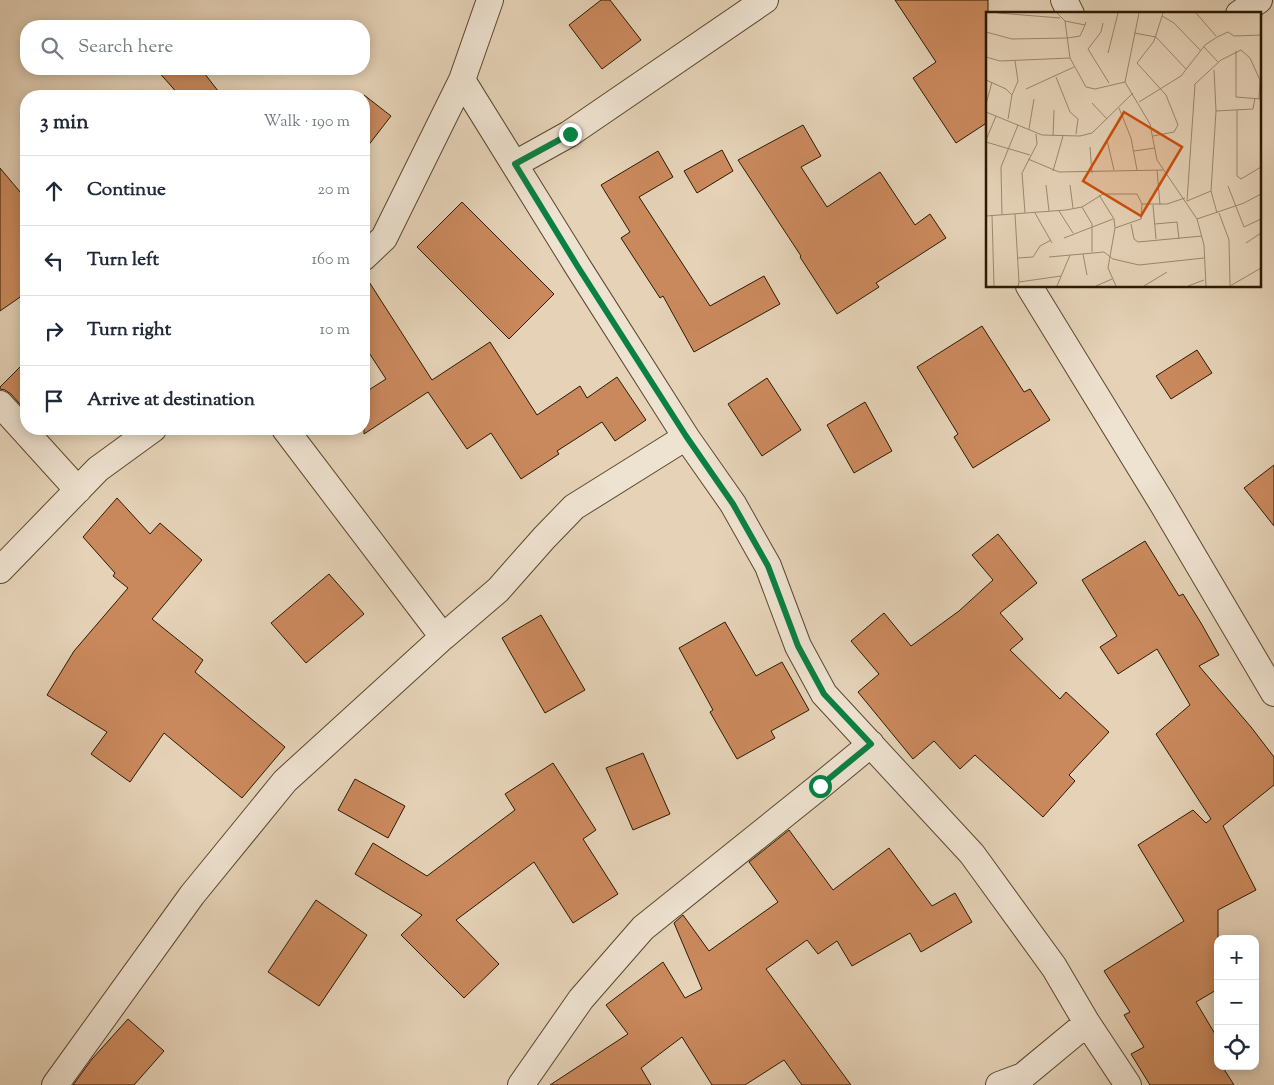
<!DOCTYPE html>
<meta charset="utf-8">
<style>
:root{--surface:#fff;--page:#f6f6f7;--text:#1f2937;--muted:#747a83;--line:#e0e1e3}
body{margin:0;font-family:"Sorts Mill Goudy",serif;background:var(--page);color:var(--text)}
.controls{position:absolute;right:15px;bottom:15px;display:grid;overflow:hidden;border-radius:10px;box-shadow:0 2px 12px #0003}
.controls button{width:45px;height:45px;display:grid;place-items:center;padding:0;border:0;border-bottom:1px solid var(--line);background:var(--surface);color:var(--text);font:25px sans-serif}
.stop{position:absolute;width:15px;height:15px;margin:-11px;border:4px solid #0b8043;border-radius:50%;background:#fff}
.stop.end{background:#0b8043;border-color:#fff;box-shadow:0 1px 5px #0008}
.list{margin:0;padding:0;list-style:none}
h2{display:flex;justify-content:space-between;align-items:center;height:65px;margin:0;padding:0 20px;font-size:21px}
h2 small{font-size:16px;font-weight:400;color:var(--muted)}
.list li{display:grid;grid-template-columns:32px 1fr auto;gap:15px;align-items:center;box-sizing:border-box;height:70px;padding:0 20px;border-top:1px solid var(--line)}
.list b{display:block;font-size:19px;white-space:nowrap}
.list em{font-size:16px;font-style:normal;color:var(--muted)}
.icon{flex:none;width:28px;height:28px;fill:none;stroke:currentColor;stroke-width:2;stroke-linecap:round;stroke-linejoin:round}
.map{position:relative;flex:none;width:1274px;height:1085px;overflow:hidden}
.search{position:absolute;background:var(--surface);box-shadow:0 2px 12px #0003;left:20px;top:20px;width:350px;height:55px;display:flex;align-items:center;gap:12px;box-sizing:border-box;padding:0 18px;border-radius:20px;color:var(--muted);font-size:19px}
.panel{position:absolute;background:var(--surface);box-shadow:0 2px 12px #0003;left:20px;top:90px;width:350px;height:345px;border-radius:20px}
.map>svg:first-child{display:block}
.building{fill:#ca895d;stroke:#2b1a01}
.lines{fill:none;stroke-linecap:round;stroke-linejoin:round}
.minor-casing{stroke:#5a482e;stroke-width:28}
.minor{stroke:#eee2d0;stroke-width:26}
.route{stroke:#0b8043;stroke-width:6}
.inset-road{fill:none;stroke:#9b886e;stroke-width:1}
.view{fill:#cc500a;fill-opacity:0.15;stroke:#cc500a;stroke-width:2.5}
.inset-edge{fill:none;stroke:#2b1a01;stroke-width:2.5}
</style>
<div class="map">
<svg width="1274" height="1085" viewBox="0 0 1274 1085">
<rect width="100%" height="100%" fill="#e5d2b7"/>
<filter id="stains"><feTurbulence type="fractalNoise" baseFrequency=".004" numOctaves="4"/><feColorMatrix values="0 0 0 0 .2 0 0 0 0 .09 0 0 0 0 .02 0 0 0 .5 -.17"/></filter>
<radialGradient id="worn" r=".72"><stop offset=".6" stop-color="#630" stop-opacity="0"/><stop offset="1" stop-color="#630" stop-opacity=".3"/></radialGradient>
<path class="building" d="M601,0H610L641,40L602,69L569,25Z
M895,0H988V122L956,143L913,78L936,62Z
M156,69H201L222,96H180Z
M364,95L391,116L364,151Z
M803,125L821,156L801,167L827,207L880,172L915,225L930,214L946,238L876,283L879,287L837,314L800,257L801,256L738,160Z
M722,150L733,171L697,193L684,171Z
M658,151L673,177L639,197L710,306L764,276L780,304L694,352L663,296L660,298L621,238L630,232L601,185Z
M0,168L26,199V293L0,311Z
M462,202L554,294L509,339L417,247Z
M364,274L432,380L490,342L537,415L580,386L587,398L617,377L646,420L615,441L602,422L557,451L559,454L521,479L491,433L467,449L428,392L364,434V393L386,379L364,345Z
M982,326L1024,392L1030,389L1050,420L973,468L954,437L958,434L917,367Z
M1197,350L1212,373L1171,399L1156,376Z
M26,361V411L11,394L5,390L0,389V387Z
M767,378L801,430L762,456L728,404Z
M865,402L892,451L854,473L827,425Z
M1274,465V526L1244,488Z
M117,498L150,534L160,523L202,560L152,619L203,660L195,672L285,747L242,798L164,733L130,782L91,754L107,732L47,695L74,651L128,588L113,576L115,573L83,537Z
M998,534L1037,583L1000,613L1023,639L1010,650L1060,699L1066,692L1109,732L1069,775L1075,781L1043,817L975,755L960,769L934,741L913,759L858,692L879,674L851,641L884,613L911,646L959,611L993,580L972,555Z
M1145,541L1179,596L1183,594L1201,623L1219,655L1199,666L1251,727L1274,757V785L1223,826L1256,890L1218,910V989L1196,1002L1218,1039V1066H1222L1234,1085H1150L1131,1054L1144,1047L1124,1015L1130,1012L1104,971L1184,921L1138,845L1193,810L1206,823L1211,819L1156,734L1190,705L1157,649L1118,674L1100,647L1117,636L1082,580Z
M329,574L364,614L306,663L271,623Z
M541,615L585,690L545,713L502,638Z
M725,622L756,676L782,662L809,710L771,731L775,738L737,759L710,712L713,710L679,648Z
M643,753L670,814L633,830L606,768Z
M553,763L596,830L583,839L618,894L573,923L534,862L456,920L499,964L464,998L401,935L422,915L355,874L373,843L427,876L515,810L505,794Z
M355,779L405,806L388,838L338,810Z
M789,830L833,890L889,848L932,906L955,893L972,922L921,952L910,933L852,966L837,941L818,954L807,940L766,969L851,1085H802L784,1060L745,1085H712L682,1037L641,1068L651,1085H550L628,1034L606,1005L663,962L685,998L702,989L674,923L683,915L709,951L778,902L749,862Z
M316,900L367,935L319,1006L268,972Z
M128,1019L164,1051L134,1085H73L92,1059Z"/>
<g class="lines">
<g class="minor-casing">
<path id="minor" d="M1064,0L1071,14
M1239,14L1259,0
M462,80L578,267L686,437L733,504L768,566L798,646L824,694L972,854L1054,967L1087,1023L1128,1085
M515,164L569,134L765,0
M364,257L384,238L462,80L490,0
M1029,286L1162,503L1274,693
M0,404L78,490
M285,429L443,637
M0,570L98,469L153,429
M55,1085L192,895L285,781L443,637L498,590L544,538L574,507L686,437
M521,1085L581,999L643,928L820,786L871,744
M999,1085L1023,1076L1087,1023"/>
</g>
<use href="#minor" class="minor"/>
</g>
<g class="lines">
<path class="route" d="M570,134L515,164L578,267L686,436L733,504L768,566L798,646L824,694L871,744L820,786"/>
</g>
<g transform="translate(986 12)">
<rect width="275" height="275" fill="#e5d2b7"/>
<path class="inset-road" d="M12,1L74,6M71,1L79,9L84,46L100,75L109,77L139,70M153,1L139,70L164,112L171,148L211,207L218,233L220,274M210,1L230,24M176,4L188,11L215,39M79,9L99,13L100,10M117,11L115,20L102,37L123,71M0,20L26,27L82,26L94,24L99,13M148,21L170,25L200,57M218,35L232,50M250,39V85L275,87M122,41L132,1M0,45L14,49L84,46M228,58L230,99L225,179L231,201M70,65L84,100L92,107L90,122M0,68L20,77L26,83M40,77L88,55M153,90L195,64L219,33L231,25L242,20L248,24L275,23M106,91L121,107M0,92L6,70M133,96L145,126L151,158M251,98V164L255,167L275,155M230,99L267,97L269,86M0,100L56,123L94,124L106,121L147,81M22,107L26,83L32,69L29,49M43,117L48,87M67,124L68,98M167,124L188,120L192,113L180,83L151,51L168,29L177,1M0,128L10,104M121,128L128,158M0,130L44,143M104,135L106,161M148,139L169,136M42,147L73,160L177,158M171,158L174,193M67,159L77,124M60,173L63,199M84,173L87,196M242,174L258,215L275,207M225,179L201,189L209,72L235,48L255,38L264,46L274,68L273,87M113,183L128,207L129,216L122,256L130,274M156,192H181L199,186M167,193L170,227M96,195L106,212V240M73,199L87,221M39,201L36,161L51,132L50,122M49,201L66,231M233,201L243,228L244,274M29,202L33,270M6,203L8,274M16,203L15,155L32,113M0,204L80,198L96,195L117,182H151L156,192L155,207L129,216M211,207L258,191L275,182M145,212L148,227L152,230L216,224M169,212L191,210L193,227M78,226L127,207M260,231L275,221M97,242L101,263M47,245L54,234L65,228M63,245L118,240L127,247L153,253L218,246M31,246L47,245M32,274L33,270L75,264M71,274L84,243M110,274L126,267M158,274L181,260M202,274L218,268M244,274L275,256"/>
<path class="view" d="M138,100L196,135L155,204L97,169Z"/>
<rect width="275" height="275" class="inset-edge"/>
</g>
<rect width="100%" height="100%" filter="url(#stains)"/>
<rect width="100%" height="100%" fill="url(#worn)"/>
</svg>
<div class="controls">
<button>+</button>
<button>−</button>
<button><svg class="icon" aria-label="locate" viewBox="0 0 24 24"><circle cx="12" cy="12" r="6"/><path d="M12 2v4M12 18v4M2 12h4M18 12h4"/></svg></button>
</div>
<div class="stop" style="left:820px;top:786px"></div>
<div class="stop end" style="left:570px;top:134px"></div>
<div class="search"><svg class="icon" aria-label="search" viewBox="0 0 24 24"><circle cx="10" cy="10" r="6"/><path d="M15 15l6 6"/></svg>Search here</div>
<section class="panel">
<h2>3 min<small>Walk · 190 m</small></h2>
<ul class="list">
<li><svg class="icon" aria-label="ahead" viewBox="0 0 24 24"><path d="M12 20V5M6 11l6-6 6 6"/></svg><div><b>Continue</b></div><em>20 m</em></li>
<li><svg class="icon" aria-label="left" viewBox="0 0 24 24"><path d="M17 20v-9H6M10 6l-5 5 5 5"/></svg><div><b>Turn left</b></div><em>160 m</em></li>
<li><svg class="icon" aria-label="right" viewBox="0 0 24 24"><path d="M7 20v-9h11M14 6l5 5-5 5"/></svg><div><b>Turn right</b></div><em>10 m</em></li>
<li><svg class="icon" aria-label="arrive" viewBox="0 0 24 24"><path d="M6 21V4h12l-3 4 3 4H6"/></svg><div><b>Arrive at destination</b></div></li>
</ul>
</section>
</div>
